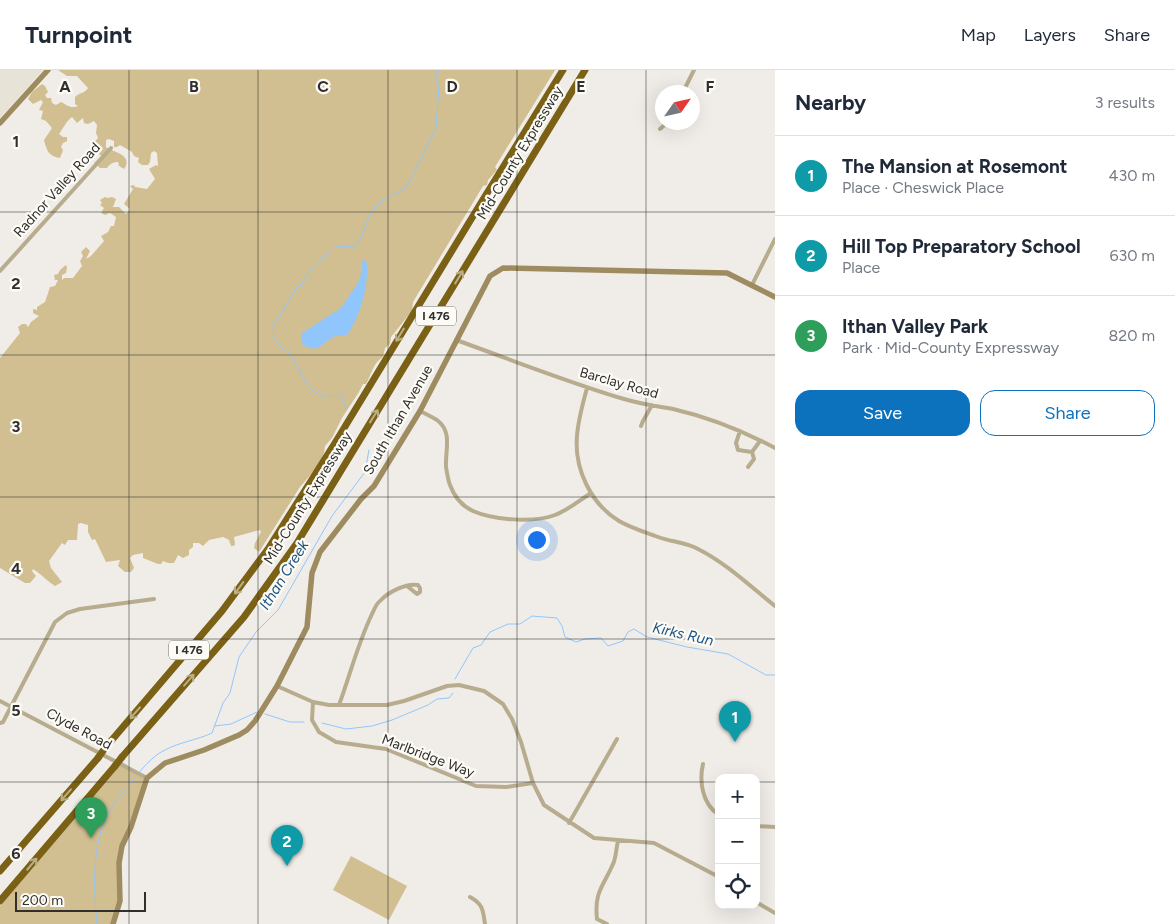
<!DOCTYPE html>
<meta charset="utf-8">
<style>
:root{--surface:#fff;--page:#f2f2f3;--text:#1f2937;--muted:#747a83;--line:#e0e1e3;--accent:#0d72be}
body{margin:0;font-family:Figtree,sans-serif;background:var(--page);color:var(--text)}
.controls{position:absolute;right:15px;bottom:15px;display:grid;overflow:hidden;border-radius:10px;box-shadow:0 5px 20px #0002}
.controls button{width:45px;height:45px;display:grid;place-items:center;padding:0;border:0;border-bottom:1px solid var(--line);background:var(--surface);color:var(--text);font:25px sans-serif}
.compass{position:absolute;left:655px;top:15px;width:45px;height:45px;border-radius:50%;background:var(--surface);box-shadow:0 5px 20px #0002;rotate:56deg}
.scale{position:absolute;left:15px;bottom:12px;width:131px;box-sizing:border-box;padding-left:5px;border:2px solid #302f2d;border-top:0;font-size:14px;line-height:18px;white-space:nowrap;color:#302f2d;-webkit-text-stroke:4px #fdfbf5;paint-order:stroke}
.you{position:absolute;left:536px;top:469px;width:18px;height:18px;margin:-12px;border:4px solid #fff;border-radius:50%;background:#1a73e8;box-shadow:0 0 0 8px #1a73e833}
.badge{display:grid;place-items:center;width:32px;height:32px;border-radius:50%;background:var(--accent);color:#fff;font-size:16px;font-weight:700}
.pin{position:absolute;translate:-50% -41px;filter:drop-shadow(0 1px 2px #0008)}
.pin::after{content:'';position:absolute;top:26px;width:18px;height:15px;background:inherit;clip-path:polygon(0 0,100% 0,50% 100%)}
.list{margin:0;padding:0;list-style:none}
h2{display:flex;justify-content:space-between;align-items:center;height:65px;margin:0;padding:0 20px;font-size:21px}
h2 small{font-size:16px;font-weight:400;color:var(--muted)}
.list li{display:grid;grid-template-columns:32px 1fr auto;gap:15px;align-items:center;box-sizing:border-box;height:80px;padding:0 20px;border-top:1px solid var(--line)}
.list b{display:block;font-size:19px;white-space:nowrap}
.list p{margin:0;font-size:16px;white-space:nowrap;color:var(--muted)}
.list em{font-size:16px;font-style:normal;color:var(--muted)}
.actions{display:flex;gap:10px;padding:15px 20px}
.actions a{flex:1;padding:11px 0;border:1px solid var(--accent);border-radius:15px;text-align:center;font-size:18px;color:var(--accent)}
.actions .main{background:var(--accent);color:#fff}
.icon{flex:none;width:28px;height:28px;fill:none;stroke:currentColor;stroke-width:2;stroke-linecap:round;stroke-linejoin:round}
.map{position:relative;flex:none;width:775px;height:854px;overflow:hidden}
header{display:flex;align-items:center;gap:30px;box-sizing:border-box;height:70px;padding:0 25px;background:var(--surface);border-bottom:1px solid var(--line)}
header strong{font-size:24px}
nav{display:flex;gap:28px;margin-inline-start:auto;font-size:18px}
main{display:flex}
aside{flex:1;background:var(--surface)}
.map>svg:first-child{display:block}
.built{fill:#e8e3d7}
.green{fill:#d1bf91}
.water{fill:#91c6fc}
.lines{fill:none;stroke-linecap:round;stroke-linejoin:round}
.stream{stroke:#91c6fc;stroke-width:1}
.street{stroke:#b8ac8f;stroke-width:4}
.secondary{stroke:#9e8c60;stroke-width:5.5}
.highway{stroke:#7a6115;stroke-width:7}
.highway-bridge{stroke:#7a6115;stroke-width:7}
.oneway{stroke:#bcae85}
.grid{fill:none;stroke:#302f2d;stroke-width:1;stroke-opacity:0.55}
.labels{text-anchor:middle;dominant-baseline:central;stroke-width:4.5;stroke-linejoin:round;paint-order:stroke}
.shield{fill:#fdfbf5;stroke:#6e6c69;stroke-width:1}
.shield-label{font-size:12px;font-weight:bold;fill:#302f2d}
.street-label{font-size:14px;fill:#302f2d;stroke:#fdfbf5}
.water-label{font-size:15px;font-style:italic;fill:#1b5384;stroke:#fdfbf5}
.grid-label{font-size:16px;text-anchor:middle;font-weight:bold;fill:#302f2d;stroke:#fdfbf5;stroke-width:4.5;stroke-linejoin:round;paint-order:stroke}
</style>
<header>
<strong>Turnpoint</strong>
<nav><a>Map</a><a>Layers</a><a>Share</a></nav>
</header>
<main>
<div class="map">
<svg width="775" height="854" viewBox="0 0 775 854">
<rect width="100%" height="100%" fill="#f0ede8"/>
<path class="built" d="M0,0H43L0,48Z"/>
<path class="green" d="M58,0H555L495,97L497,100L488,110L487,115L483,116L413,232L412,241L391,267L390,274L385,278L383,287C372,294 372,304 366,314H363L359,322L342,348L332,368L325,376L324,383L318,396L300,417L259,482L254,478L255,473L261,462L260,460L234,467L235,475L233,476H231L229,470L223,467L209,470L203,476L199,473H193V477L189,480V485L183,488L178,485L174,493H168L163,491L161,494H158L143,488V483L133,485L130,488L134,498L131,502H125L118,496L120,490L106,492L95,469L92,470L88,462V455L81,453L78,454L77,470H68L65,475L62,473L49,491L51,498L62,512L55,516C47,511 41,504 33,499L32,501L36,506L30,513H25L0,498V288L20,263L18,257L22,254H26L28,257L31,252L39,246L33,243V239L37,240V237L45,232L50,217L55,216L58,210H55L54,205L58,204L60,200L66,195L67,197L66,203L62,205V210L64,208H73L82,196L80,191L83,186L81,182L86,177L90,181L86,189L91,186L104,171L101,166L108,162L111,156H114L116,147L110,143L105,145L101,143L104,138L100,135L102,133L100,130L105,127L108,128L112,127L116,129L113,137H119L126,144L130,139L124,134L133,119L130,116L134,115L135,117L147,119L155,109L149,99L156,95L158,96L157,83L154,81L151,83L150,92L148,95H142L138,92L139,88L134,86L132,82L120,75L117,77H114V71L109,69L106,70V77C113,82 134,85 124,99L119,96L118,92C113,92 110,94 107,98H100L94,93L101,86L92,75L98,68L96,63L97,55L94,51L88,54L84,53L83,48L77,53L72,47C66,51 63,59 59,64L63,67H67V71L63,73L61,77L63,80L60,88C49,86 47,82 44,70L52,58L46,51L41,49L43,41L39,40L43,32L41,30L33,34L28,29L32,22L42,14L45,16L48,22L45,25L47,28H51L52,33L56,35L61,32C67,35 70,39 78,36L75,34V27C80,22 84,24 88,18L77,6H67Z
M119,690L147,708L122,776L120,831L113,854H0V836Z
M351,786L407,816L389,850L333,820Z"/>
<path class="water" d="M364,189L367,194C368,219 361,243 348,264C344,266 340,265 336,266C322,271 320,285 303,275L301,268L302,263L341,238L358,213L362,201V192Z"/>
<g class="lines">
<path class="stream" d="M346,338L341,325L323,326L310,319L290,284L279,276L274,268L273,257L295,220L303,212L313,197L335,177L355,176C365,165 365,149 375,138C383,127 397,125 407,117L436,58L439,16L436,10V3L439,0
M455,609L473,578L481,575L490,562L508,554H520L532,546L557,548L562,556L565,567L576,572L585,569L601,568L608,576L623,571L628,562L634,559L647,567L687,577L728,584L766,605H775
M265,644L290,652H304
M322,653L346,659L372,656L392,650L428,635L437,629L449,628L453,623
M215,656L231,654L257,642
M97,854C94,823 92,782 104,752C110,737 122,723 132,711C141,700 152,686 165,680C180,672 197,670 212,663L223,633L230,623L239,587L256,562L278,540L332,446L365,402L369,380"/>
<path class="street" d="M683,22L694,0
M660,59L668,52
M0,201L111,78
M752,215L775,169
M456,270C512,290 567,312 624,329C640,334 657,336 673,339C708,347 743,361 775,378
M587,318C583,333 578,350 577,366C574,399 591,434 619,451C631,458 645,462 658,467C671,472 686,472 698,479C726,493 751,517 775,536
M420,341C426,344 432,347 437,350C453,362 445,380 446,397C447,403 448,410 450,415C454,426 462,436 473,441C493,450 534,453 555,445C568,440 580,430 591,423
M641,356L643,351L652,335
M740,361L736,373L738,380L752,382L760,371
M748,397L754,389L752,382
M277,616L313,632L329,635H387L404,631L447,616L459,615L484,621L503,634L512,649L521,672L533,713L544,735L594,768L654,773L719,807
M0,631L147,708
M313,632L312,650L319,662L336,672L386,679L476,716L506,717L533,713
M339,635C350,605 358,573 372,544C374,540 376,534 380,531C388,522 406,513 418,515L420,518V522L417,524L407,516
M0,653L3,652L55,552L67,543L80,539L154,529
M703,694C699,711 702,734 719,745
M569,753L617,669
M756,756L775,757
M470,827C483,834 483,840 485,854
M756,832L775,843
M597,849C594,822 603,817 613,794C616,788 616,779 618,771
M597,849L607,854"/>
<path class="secondary" d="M0,53L48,0
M113,854L120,831L119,793L122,776L131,757L147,708L165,693L204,680L239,665L247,660L255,651L277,616L307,557L312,503L320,482L361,429L374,416L420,341L490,206L503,198L727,203L775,227"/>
<path class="highway" d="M105,678L222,541L268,479L335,373L484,128L563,0
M122,687L244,547L297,473L585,0
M0,801L98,688
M0,831L115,696"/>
<path class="highway-bridge" d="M98,688L105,678
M115,696L122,687"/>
</g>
<defs><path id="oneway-shaft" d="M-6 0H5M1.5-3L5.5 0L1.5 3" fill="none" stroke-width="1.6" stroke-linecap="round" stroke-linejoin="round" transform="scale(1.25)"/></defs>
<g class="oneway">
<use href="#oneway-shaft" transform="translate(459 207) rotate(-59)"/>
<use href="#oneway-shaft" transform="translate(400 265) rotate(121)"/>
<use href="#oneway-shaft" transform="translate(374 346) rotate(-58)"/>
<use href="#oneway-shaft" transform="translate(239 518) rotate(126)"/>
<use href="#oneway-shaft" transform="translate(189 610) rotate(-49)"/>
<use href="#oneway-shaft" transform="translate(135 643) rotate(131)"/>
<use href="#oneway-shaft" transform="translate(66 725) rotate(131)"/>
<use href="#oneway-shaft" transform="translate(32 794) rotate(-50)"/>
</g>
<path class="grid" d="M129,0V854M258,0V854M388,0V854M517,0V854M646,0V854M0,142H775M0,285H775M0,427H775M0,569H775M0,712H719M756,712H775"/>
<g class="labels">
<g class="shield">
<rect x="416" y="236.5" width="40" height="19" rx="4"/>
<rect x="169" y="570.5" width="40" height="19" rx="4"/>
</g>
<g class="shield-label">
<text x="436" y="246">I 476</text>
<text x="189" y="580">I 476</text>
</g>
<g class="street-label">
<text transform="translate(520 83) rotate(-59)">Mid-County Expressway</text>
<text transform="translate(57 120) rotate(-48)">Radnor Valley Road</text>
<text transform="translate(619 313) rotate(16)">Barclay Road</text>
<text transform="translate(398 350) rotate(-60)">South Ithan Avenue</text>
<text transform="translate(308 428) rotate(-58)">Mid-County Expressway</text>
<text transform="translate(79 659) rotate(28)">Clyde Road</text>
<text transform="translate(428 686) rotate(21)">Marlbridge Way</text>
</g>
<g class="water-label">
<text transform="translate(284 505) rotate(-58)">Ithan Creek</text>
<text transform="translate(683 564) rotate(13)">Kirks Run</text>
</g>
</g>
<g class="grid-label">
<text x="65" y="22">A</text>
<text x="194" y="22">B</text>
<text x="323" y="22">C</text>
<text x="452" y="22">D</text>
<text x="581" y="22">E</text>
<text x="710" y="22">F</text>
<text x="16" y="77">1</text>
<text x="16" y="219">2</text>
<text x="16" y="362">3</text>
<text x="16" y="504">4</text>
<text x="16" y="646">5</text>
<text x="16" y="789">6</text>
</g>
</svg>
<div class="controls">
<button>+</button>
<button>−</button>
<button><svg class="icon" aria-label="locate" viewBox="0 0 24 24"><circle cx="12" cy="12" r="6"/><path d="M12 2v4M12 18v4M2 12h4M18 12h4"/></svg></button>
</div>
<svg class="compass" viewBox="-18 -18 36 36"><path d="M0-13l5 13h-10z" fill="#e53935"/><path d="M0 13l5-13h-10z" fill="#747a83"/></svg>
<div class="scale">200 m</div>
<div class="you"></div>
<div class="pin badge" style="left:735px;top:672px;background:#0f9aa8">1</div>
<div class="pin badge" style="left:287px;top:796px;background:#0f9aa8">2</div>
<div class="pin badge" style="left:91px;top:768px;background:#2e9e5b">3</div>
</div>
<aside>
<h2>Nearby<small>3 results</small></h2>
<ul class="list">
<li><span class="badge" style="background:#0f9aa8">1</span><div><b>The Mansion at Rosemont</b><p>Place · Cheswick Place</p></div><em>430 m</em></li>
<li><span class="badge" style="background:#0f9aa8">2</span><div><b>Hill Top Preparatory School</b><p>Place</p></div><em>630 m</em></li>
<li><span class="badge" style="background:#2e9e5b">3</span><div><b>Ithan Valley Park</b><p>Park · Mid-County Expressway</p></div><em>820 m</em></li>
</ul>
<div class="actions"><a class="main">Save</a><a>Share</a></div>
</aside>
</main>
